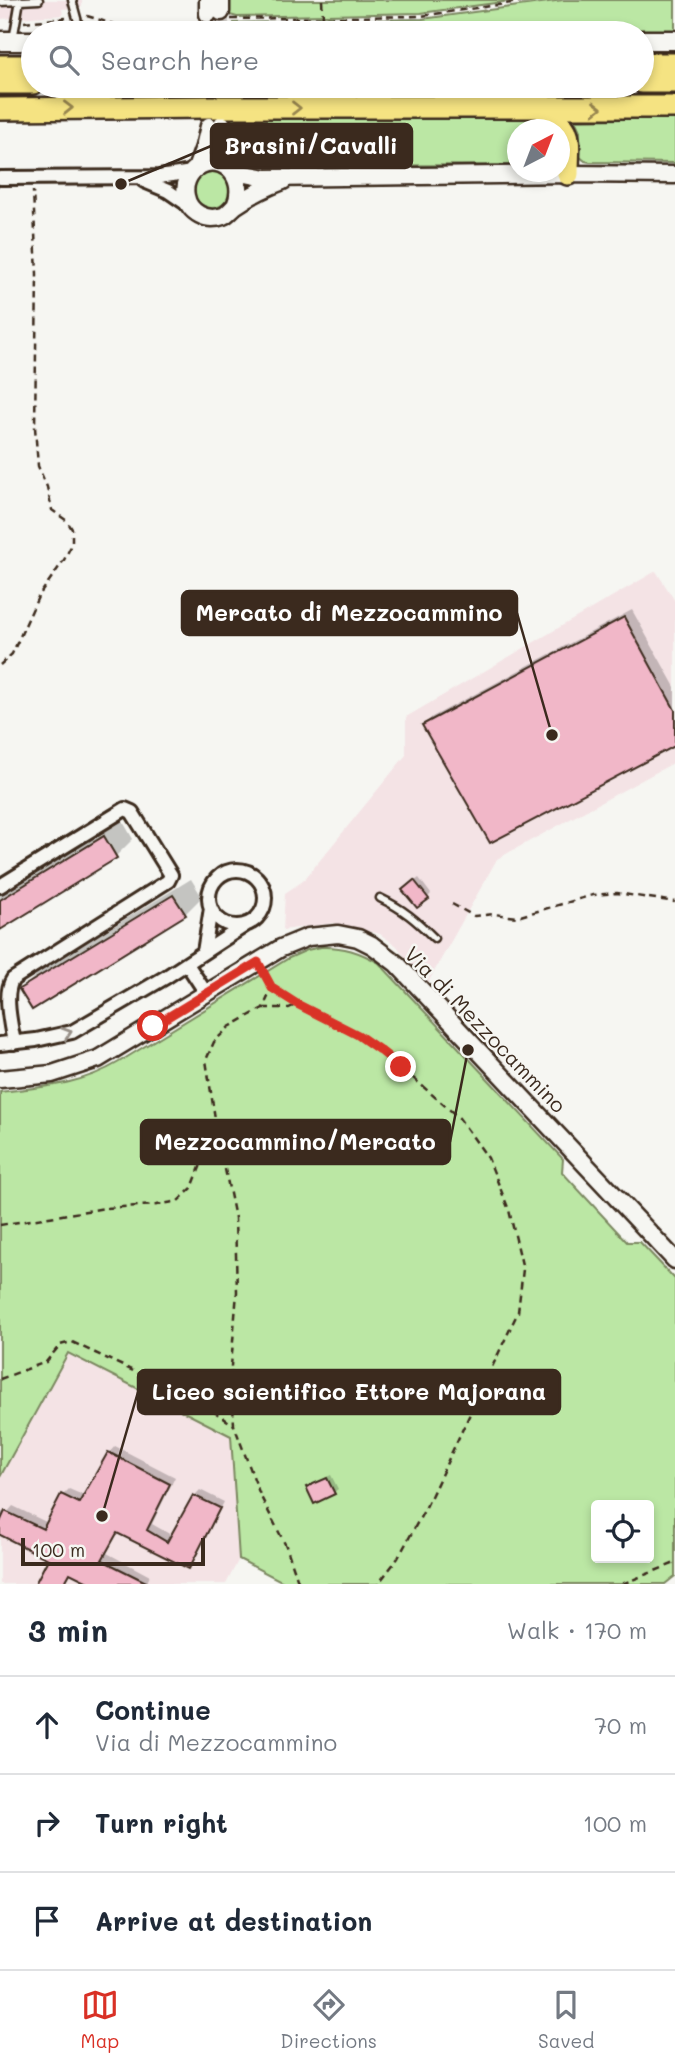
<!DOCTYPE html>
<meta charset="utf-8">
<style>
:root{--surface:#fff;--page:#f6f6f7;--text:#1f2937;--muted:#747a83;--line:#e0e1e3;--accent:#d93025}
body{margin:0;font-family:Mali,sans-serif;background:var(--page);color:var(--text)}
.controls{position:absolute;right:21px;bottom:21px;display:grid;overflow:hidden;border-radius:7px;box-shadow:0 4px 10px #0003}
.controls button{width:63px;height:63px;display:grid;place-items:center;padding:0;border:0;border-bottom:2px solid var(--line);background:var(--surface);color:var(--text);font:35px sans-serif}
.compass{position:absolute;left:507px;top:119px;width:63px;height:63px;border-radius:50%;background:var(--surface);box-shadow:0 4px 10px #0003;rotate:42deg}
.scale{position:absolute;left:21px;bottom:18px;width:184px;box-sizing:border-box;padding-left:7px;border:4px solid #3b2a1e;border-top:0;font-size:19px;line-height:24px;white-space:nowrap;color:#3b2a1e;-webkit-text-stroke:5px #f6f6f2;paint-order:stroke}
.stop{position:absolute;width:21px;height:21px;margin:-16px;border:5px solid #d93025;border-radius:50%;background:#fff}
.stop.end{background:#d93025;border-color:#fff;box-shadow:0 2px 7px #0008}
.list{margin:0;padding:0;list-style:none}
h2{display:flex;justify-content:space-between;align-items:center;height:91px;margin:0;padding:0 28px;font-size:30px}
h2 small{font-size:23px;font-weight:400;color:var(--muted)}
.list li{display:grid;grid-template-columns:46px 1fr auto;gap:21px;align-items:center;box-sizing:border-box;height:98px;padding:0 28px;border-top:2px solid var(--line)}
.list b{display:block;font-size:26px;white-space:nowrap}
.list p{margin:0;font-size:23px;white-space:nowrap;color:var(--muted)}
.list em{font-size:23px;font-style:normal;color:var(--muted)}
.icon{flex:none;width:38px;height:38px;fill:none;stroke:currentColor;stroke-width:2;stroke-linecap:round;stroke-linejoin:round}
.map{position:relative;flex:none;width:675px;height:1584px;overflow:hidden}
.search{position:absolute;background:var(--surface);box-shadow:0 4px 10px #0003;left:21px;right:21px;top:21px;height:77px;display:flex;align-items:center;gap:18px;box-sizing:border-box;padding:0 24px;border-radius:38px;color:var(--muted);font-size:26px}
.sheet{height:385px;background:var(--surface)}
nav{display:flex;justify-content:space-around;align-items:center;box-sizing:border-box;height:98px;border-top:2px solid var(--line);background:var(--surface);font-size:19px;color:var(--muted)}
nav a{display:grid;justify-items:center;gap:4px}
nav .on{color:var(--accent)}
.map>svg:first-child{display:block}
.built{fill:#f4e3e5}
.green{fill:#bbe7a4;stroke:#7b8861;stroke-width:2;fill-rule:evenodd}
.shadow{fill:#0003}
.building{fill:#f1b7c8;stroke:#3b2a1e;stroke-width:2}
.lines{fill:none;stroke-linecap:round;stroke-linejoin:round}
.tertiary-tunnel{stroke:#d1cdc8;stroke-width:16;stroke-dasharray:16 8;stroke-linecap:butt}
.service-casing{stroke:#3b2a1e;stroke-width:11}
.minor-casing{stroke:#3b2a1e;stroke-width:18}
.tertiary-casing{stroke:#3b2a1e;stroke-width:21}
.secondary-casing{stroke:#3b2a1e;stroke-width:23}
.primary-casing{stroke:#3b2a1e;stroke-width:26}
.trunk-casing{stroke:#3b2a1e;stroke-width:26}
.path{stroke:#3b2a1e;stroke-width:2.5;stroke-dasharray:7 5;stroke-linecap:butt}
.service{stroke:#f6f6f2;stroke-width:6}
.minor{stroke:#f6f6f2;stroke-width:12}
.tertiary{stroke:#f6f6f2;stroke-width:16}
.secondary{stroke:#f6f6f2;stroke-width:18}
.primary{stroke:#f5e382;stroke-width:21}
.trunk{stroke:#f5e382;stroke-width:21}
.oneway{stroke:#988650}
.oneway2{stroke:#989088}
.route{stroke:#d93025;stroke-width:9}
.labels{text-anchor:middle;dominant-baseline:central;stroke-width:5;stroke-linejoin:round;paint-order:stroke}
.street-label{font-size:21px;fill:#3b2a1e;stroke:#f6f6f2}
.leader{fill:none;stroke:#3b2a1e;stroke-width:2.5}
.callout-dot{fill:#3b2a1e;stroke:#f6f6f2;stroke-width:2.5}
.callout{fill:#3b2a1e;stroke:#3b2a1e;stroke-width:2.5}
.callout-label{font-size:23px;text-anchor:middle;font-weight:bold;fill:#fff}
</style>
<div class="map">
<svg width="675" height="1584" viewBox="0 0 675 1584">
<rect width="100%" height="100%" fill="#f6f6f2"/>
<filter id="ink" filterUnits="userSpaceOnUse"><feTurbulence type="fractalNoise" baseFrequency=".0143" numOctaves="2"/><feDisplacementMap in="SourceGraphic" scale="14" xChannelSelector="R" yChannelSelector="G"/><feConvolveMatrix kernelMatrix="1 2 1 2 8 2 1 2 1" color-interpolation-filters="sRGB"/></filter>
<g filter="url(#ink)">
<path class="built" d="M0,0H82V7L62,9L63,15L0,19Z
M656,571L675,601V762L497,859L426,986L397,946L380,934L334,923L283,930L285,893L303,881L406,755V717Z
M67,1353L231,1436L239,1559L226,1584H0V1477Z"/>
<path class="green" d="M228,0H518L421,13L237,17L230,15Z
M563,0H675V31L234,33V23L422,19Z
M543,117L560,130H518L517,165L271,166C242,163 230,147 229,119Z
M675,118V163L590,162L585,161L579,156L580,131L575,120Z
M194 190a18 18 0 1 1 36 0a18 18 0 1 1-36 0Z
M321,947C343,946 360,952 379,963L563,1159L562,1172L627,1242H640L675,1279V1576L665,1584H287L239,1559L231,1436L68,1353L0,1477V1092C43,1087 81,1085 119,1062L289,958L307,950ZM596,1505H649V1558H596Z"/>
<path class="shadow" d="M632,610L675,687V744L424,725L432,717Z
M122,820L133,839L116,856L0,928V895Z
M419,878L431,894L428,897L408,886Z
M191,879L202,897L185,914L21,990L39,972Z
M115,1446L175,1477L152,1524L173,1536L194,1496L200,1490L224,1502L194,1561L188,1567L119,1532L107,1553L150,1576L146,1584H96L72,1572L65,1584H37L50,1558L0,1533V1514L2,1512L6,1514L13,1506L48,1523L63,1495L69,1489L85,1496L109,1453Z
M331,1475L338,1489L334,1492L308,1487L312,1484Z"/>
<path class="building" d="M624,617L675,710V746L490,843L422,725Z
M104,836L117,858L0,930V900Z
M414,880L429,899L417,908L402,890Z
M173,895L186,915L32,1010L19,989Z
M108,1452L170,1484L147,1530L167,1542L193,1495L220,1508L189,1569L117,1533L102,1560L150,1584H92L70,1573L64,1584H35L48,1559L0,1535V1522L5,1511L43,1529L61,1494L79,1503Z
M327,1478L335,1494L314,1504L306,1487Z"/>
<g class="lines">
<path class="tertiary-tunnel" d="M221,12V33
M208,14V33
M209,86V118
M222,86V118"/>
<g class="service-casing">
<path id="service" d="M72,0L81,33
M0,2L39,0
M13,40L20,0
M380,898C403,909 416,920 434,938"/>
</g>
<g class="minor-casing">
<path id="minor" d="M0,178L159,177L192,172
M144,181L168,191L190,206
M209 898a28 28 0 1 1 56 0a28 28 0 1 1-56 0Z
M0,886L125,809L132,812L171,875L168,881L13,979C3,993 11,1025 14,1043
M204,952L211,908
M187,964L206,993
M0,1044L36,1040L72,1032L166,977L247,924"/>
</g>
<g class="tertiary-casing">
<path id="tertiary" d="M208,0V14
M221,0V12
M222,124V139L230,160L229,169
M196,169L204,147L209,126
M231,171L266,178L568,174L675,175
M235,206C249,175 216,148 193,171C187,178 184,187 186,196C189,213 207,222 223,216C228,214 231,209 235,206C249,196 267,187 283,181
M0,1079L52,1074L98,1059L281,948L308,937L338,934L358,938L372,945L397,964L675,1260"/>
</g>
<g class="secondary-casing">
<path id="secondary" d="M642,40H675
M0,41H33"/>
</g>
<g class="primary-casing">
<path id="primary" d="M541,108C575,130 568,137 568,174
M0,109L210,107H675"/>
</g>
<g class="trunk-casing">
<path id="trunk" d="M642,64H675
M0,66H33
M642,82H675
M0,83H33"/>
</g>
<path class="path" d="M322,0L323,18
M87,16L113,24L181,28L197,23
M231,19L421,16L532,0
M24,22L66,18
M0,665L12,654L38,597L64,560L72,544V529L67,521L52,510L47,487L38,466L35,427L37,274L33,191
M452,904L474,916L494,914L517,917L593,895L617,893L675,902
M265,974L272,988L263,1008L229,1027L214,1042L206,1060L216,1125L235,1218L237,1292L231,1366L234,1425L260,1495L286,1546L299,1584
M272,988L297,1004L358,1035L381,1050L459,1118L488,1158L509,1210L523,1269L518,1312L426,1507L398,1558L378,1584
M263,1008H289L297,1004
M0,1225L105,1208L157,1205L178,1201L192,1188L215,1128
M0,1379L46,1362L60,1345L72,1342L201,1403L234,1425
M622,1584L675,1563"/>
<use href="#service" class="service"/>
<use href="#minor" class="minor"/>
<use href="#tertiary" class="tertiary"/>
<use href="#secondary" class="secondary"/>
<use href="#primary" class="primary"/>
<use href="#trunk" class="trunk"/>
</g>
<defs><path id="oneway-chevron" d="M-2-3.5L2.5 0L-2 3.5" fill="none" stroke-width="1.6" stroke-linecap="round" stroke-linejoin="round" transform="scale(1.75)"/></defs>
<g class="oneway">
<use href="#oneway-chevron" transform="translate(68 108) rotate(-1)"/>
<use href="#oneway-chevron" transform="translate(296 108)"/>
<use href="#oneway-chevron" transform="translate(597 108)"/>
</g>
<use class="oneway2" href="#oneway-chevron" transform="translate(67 1033) rotate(-18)"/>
</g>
<g class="lines" filter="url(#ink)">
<path class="route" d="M153,1026L258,962L272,988L297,1004L358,1035L381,1051L401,1067"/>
</g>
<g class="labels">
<g class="street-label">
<text transform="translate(486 1029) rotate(46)">Via di Mezzocammino</text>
</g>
</g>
<path class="leader" d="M121 184L211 146M552 735L517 613M468 1050L450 1142M102 1516L138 1392"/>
<g class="callout-dot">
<circle cx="121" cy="184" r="7"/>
<circle cx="552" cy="735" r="7"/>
<circle cx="468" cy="1050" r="7"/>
<circle cx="102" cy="1516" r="7"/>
</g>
<g class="callout">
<rect x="211" y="124" width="201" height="44" rx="7"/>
<rect x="182" y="591" width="335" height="44" rx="7"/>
<rect x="141" y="1120" width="309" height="44" rx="7"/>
<rect x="138" y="1370" width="422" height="44" rx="7"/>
</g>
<g class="callout-label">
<text x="311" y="154">Brasini/Cavalli</text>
<text x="349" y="621">Mercato di Mezzocammino</text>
<text x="295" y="1150">Mezzocammino/Mercato</text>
<text x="349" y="1400">Liceo scientifico Ettore Majorana</text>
</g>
</svg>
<div class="controls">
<button><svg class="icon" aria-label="locate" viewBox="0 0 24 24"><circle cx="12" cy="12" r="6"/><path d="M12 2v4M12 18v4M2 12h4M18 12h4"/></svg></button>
</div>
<svg class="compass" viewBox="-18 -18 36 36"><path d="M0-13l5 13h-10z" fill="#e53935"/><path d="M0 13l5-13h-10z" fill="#747a83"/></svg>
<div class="scale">100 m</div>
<div class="stop" style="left:153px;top:1026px"></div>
<div class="stop end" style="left:401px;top:1067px"></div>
<div class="search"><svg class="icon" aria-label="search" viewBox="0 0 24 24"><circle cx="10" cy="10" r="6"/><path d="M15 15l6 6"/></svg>Search here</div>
</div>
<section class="sheet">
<h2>3 min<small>Walk · 170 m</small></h2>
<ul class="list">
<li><svg class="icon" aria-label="ahead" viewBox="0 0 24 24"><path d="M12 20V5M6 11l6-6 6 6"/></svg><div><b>Continue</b><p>Via di Mezzocammino</p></div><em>70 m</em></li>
<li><svg class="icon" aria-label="right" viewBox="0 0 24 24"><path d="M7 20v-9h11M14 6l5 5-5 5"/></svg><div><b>Turn right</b></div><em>100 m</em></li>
<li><svg class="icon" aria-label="arrive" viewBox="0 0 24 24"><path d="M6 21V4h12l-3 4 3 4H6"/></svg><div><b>Arrive at destination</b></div></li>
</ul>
</section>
<nav>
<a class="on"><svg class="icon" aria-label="map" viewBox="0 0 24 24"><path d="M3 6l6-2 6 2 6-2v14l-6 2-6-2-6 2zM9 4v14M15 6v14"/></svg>Map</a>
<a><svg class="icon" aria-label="directions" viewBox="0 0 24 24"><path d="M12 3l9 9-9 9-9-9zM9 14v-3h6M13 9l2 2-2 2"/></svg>Directions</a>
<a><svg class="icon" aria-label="saved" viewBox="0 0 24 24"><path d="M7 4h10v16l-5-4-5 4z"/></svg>Saved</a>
</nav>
